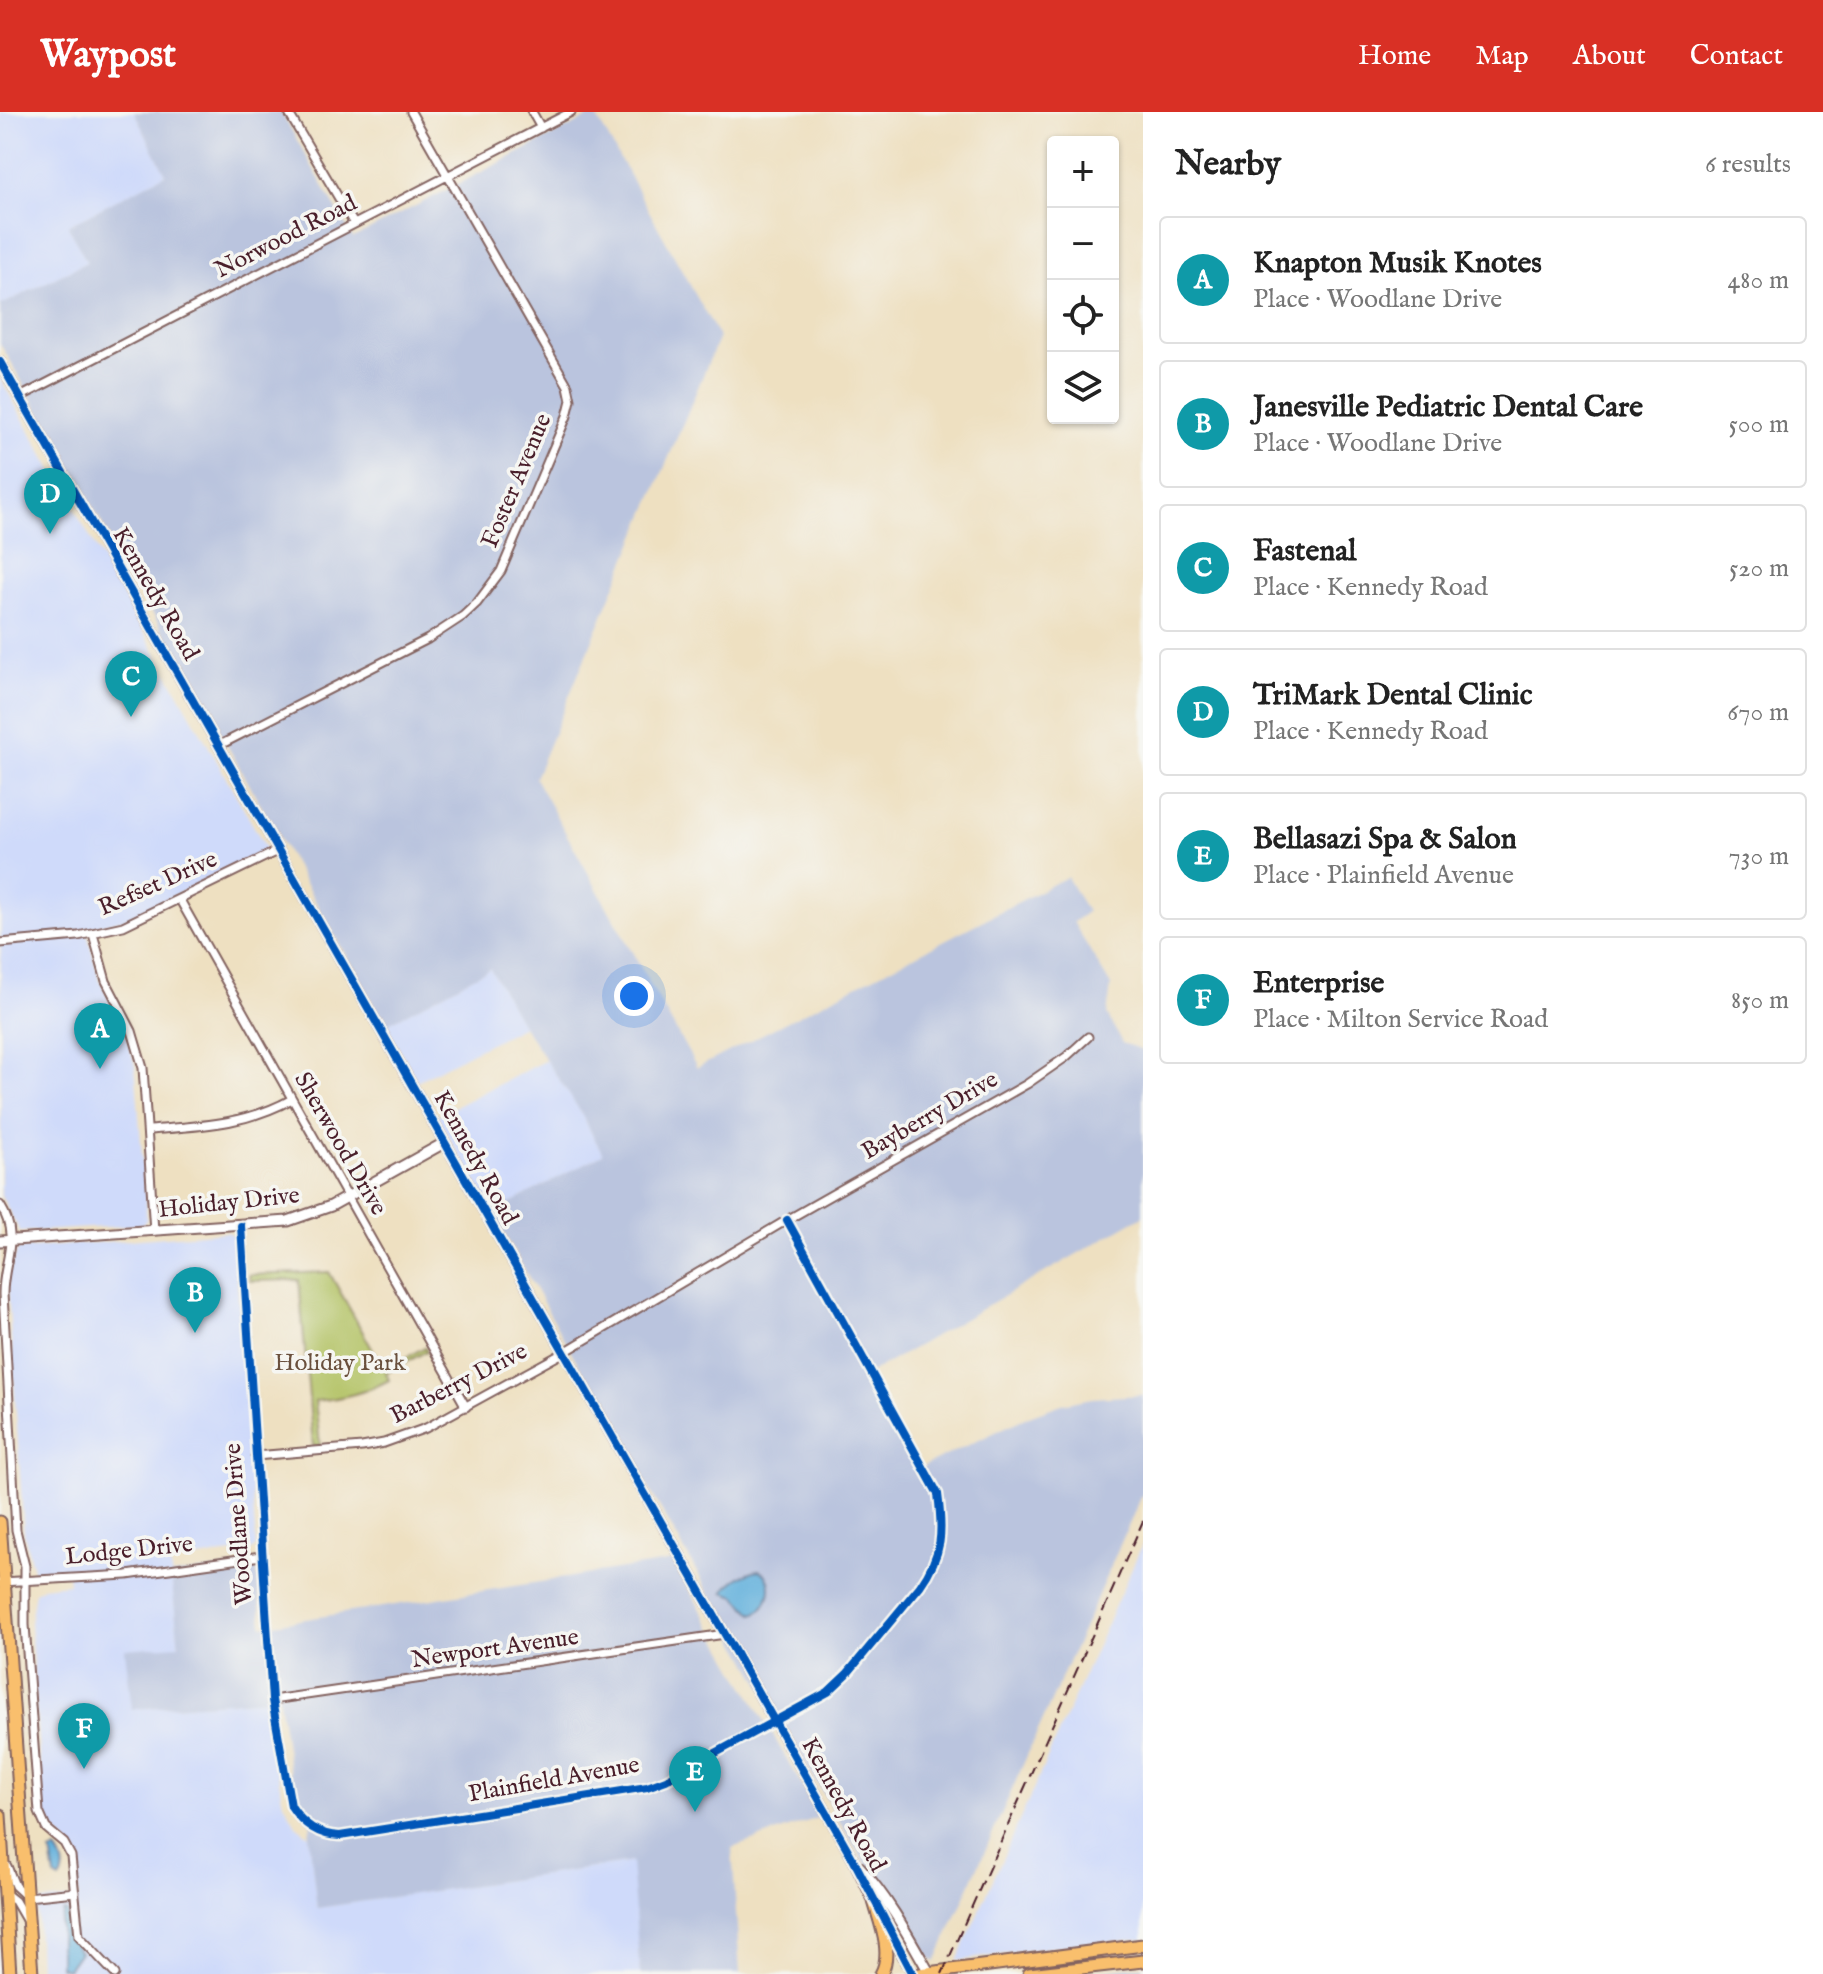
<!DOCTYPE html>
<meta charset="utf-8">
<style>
:root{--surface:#fff;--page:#f6f6f6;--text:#222;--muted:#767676;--line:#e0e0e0;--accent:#d93025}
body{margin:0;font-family:"IM FELL English",serif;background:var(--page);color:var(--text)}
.controls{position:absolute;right:24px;top:24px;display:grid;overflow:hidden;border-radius:8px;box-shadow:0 2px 6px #0004}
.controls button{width:72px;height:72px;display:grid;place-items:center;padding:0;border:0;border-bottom:2px solid var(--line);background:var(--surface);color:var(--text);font:40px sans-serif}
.you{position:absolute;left:634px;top:884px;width:28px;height:28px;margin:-20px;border:6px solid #fff;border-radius:50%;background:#1a73e8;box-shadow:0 0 0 12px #1a73e833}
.badge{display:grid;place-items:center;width:52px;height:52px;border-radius:50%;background:var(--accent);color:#fff;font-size:26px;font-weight:700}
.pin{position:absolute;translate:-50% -66px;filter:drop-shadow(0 2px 4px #0008)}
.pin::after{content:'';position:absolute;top:42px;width:28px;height:24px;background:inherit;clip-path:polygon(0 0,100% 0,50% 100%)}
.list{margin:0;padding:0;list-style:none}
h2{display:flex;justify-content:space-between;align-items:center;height:104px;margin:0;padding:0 32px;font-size:34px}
h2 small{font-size:26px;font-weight:400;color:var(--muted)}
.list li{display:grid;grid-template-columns:52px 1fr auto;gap:24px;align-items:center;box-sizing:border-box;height:128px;margin:0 16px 16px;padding:0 16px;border:2px solid var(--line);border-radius:8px}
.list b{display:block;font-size:30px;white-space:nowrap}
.list p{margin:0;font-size:26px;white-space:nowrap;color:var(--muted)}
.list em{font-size:26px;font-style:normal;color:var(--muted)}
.icon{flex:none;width:44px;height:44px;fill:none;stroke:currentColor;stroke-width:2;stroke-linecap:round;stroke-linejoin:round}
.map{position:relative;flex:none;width:1143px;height:1862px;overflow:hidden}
header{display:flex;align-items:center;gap:48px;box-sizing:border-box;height:112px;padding:0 40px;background:var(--accent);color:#fff}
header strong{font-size:38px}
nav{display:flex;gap:44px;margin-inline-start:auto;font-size:28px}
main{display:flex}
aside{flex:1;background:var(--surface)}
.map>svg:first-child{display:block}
.built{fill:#cfdafa}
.industrial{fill:#bac4de}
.green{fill:#b4c366;stroke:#7f7148;stroke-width:2}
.water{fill:#62b0dc;stroke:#566884;stroke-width:2}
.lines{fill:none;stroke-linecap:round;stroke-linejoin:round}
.minor-casing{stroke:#836360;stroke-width:11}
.tertiary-casing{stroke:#836360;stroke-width:13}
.primary-casing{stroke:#836360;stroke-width:15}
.minor{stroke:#fff;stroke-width:7}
.tertiary{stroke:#fff;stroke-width:9}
.primary{stroke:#f9bf6d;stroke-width:11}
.rail{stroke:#4a1f2b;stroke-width:2;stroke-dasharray:12 6;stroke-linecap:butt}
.cycleway-casing{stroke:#f6f6f2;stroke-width:13}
.cycleway{stroke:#0057b8;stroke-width:8}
.labels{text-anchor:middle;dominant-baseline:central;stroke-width:7;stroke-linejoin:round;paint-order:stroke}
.street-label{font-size:24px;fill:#4a1f2b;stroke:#f6f6f2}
.park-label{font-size:24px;fill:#6a503d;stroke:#f6f6f2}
</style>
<header>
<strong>Waypost</strong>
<nav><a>Home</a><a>Map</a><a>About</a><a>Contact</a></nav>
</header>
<main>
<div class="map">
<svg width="1143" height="1862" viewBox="0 0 1143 1862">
<rect width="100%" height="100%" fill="#f6f6f2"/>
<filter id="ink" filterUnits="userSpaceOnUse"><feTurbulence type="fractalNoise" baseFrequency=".0125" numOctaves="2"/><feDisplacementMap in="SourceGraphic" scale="16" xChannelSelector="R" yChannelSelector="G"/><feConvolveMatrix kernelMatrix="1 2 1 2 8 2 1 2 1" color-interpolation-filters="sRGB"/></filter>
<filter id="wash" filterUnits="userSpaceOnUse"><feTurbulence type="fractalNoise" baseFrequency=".006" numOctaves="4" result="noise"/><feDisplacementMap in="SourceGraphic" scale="32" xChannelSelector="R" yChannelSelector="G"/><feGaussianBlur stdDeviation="1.8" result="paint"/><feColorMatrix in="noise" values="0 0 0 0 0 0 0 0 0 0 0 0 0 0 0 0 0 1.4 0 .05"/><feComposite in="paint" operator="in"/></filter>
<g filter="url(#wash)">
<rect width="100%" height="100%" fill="#eee0c1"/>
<path class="built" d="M0,0H134L166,62L68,114L87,150L0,194Z
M0,266L266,736L263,740L149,796L122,808L86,817L99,866L127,925L135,953L147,1107L142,1113L20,1120L1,1084Z
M490,856L523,914L417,969L385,913Z
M546,948L577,994L603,1042L492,1101L437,1004Z
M228,1120L234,1125L256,1434L253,1438L170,1450L179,1534L132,1597L266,1587L282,1687L296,1713L309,1723L317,1796L632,1750L640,1862H39L37,1792L43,1789L79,1786L73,1738L48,1711L43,1699L30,1511L35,1480L43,1475L69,1472L68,1461H34L24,1422L7,1164L18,1137Z
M1143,1431V1827L1060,1834L957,1849Z"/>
<path class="industrial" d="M134,0H281L353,126L595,2L719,225L535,666L697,956L1067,765L1087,800L1073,810L1111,874L1107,902L1122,931L1143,938V1104L867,1263L920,1356L1029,1304L1062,1292L1092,1286L1143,1283V1381L936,1850L922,1840L840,1711L492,1101L603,1042L577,994L523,914L490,856L385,913L0,231V194L87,150L68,114L166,62Z
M673,1449L820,1705L732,1736L740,1862H640L631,1750L317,1796L309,1723L311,1711L300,1699L293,1684L277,1574H265L266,1587L132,1597L125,1537L179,1533L171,1463L254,1452L257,1458L262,1514Z
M1143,1854V1862H1066Z"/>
<path class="green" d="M329,1160L384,1258L425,1235L427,1239L386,1261L389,1268C365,1281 343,1286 315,1289L320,1333L313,1334L299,1168L250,1169L249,1163Z"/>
<path class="water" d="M759,1458C778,1466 770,1497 753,1502L736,1484L724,1480C728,1470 749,1459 759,1458Z
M56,1738C63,1746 67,1759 60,1768L55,1765L51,1740Z
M63,1799L67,1800L69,1824L80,1840L68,1857L60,1855V1811Z"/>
</g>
<g filter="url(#ink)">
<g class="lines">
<g class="minor-casing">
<path id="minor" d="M288,0L354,112
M532,0L541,16
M20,285L571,0
M218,634L428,527L463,504L477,491L501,459L567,304L571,288L568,274L411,0
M180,788L466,1295
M93,822L106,869L132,919L143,956L154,1119
M0,831L78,824L123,814L279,738
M148,1018C199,1014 246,1013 292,987
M0,1093C21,1126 3,1148 3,1182L16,1418L25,1454V1513L39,1700L46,1716L64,1731L71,1744L79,1824L115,1862
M241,1114L272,1588L291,1694C303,1713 318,1723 340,1724L647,1675L666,1668L828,1580L847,1562L920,1474C943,1441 943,1421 938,1382L787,1108
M255,1344L362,1335L384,1331L426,1316L563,1241L787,1108L1027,972L1066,945L1088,925
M1,1470L127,1463L261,1444
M272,1588L725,1522
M7,1754L15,1774L27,1785L75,1780
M5,1781L15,1789L26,1808"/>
</g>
<g class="tertiary-casing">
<path id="tertiary" d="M0,250L853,1747L875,1792
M0,1129L288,1109L331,1094L444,1031
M860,1755C889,1787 909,1825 930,1862
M882,1805L913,1862"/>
</g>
<g class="primary-casing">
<path id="primary" d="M0,1410L32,1862
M0,1703L10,1862
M874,1789C880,1811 893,1841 881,1862
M920,1862L1143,1833
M1029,1862L1143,1849"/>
</g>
<use href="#minor" class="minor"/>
<use href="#tertiary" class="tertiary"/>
<use href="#primary" class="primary"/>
<path class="rail" d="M942,1862L1143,1409"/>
<g class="cycleway-casing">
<path id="cycleway" d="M0,250L853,1747L913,1862
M241,1114L272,1588L291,1694C303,1713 318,1723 340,1724L647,1675L666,1668L828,1580L847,1562L920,1474C943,1441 943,1421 938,1382L787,1108"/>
</g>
<use href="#cycleway" class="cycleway"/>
</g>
</g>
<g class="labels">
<g class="street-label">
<text transform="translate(286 125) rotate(-27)">Norwood Road</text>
<text transform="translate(517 369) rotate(-67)">Foster Avenue</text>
<text transform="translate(155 482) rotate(60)">Kennedy Road</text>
<text transform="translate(158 772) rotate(-24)">Refset Drive</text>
<text transform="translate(930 1004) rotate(-30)">Bayberry Drive</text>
<text transform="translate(340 1032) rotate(60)">Sherwood Drive</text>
<text transform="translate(475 1046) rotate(61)">Kennedy Road</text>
<text transform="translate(229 1091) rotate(-6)">Holiday Drive</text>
<text transform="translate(459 1272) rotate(-27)">Barberry Drive</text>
<text transform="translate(239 1412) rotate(-94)">Woodlane Drive</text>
<text transform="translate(129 1439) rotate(-6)">Lodge Drive</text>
<text transform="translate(495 1537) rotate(-8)">Newport Avenue</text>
<text transform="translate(554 1668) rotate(-10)">Plainfield Avenue</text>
<text transform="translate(843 1693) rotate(61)">Kennedy Road</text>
</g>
<g class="park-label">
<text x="340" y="1251">Holiday Park</text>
</g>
</g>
</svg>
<div class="controls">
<button>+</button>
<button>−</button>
<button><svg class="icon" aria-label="locate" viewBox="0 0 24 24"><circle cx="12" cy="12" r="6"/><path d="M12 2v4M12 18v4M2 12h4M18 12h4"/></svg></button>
<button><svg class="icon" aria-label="layers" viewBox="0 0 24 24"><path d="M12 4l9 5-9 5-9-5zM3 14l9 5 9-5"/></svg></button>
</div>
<div class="you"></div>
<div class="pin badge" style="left:100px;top:957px;background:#0f9aa8">A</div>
<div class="pin badge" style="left:195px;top:1221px;background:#0f9aa8">B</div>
<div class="pin badge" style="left:131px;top:605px;background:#0f9aa8">C</div>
<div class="pin badge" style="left:50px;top:422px;background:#0f9aa8">D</div>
<div class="pin badge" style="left:695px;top:1700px;background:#0f9aa8">E</div>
<div class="pin badge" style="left:84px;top:1657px;background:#0f9aa8">F</div>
</div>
<aside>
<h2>Nearby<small>6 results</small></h2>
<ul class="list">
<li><span class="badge" style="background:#0f9aa8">A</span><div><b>Knapton Musik Knotes</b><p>Place · Woodlane Drive</p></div><em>480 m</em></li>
<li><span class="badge" style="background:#0f9aa8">B</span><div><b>Janesville Pediatric Dental Care</b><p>Place · Woodlane Drive</p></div><em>500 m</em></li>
<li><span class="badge" style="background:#0f9aa8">C</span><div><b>Fastenal</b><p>Place · Kennedy Road</p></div><em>520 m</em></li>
<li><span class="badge" style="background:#0f9aa8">D</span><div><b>TriMark Dental Clinic</b><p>Place · Kennedy Road</p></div><em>670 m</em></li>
<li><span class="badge" style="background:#0f9aa8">E</span><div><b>Bellasazi Spa &amp; Salon</b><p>Place · Plainfield Avenue</p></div><em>730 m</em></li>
<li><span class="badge" style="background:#0f9aa8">F</span><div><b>Enterprise</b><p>Place · Milton Service Road</p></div><em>850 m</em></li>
</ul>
</aside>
</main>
